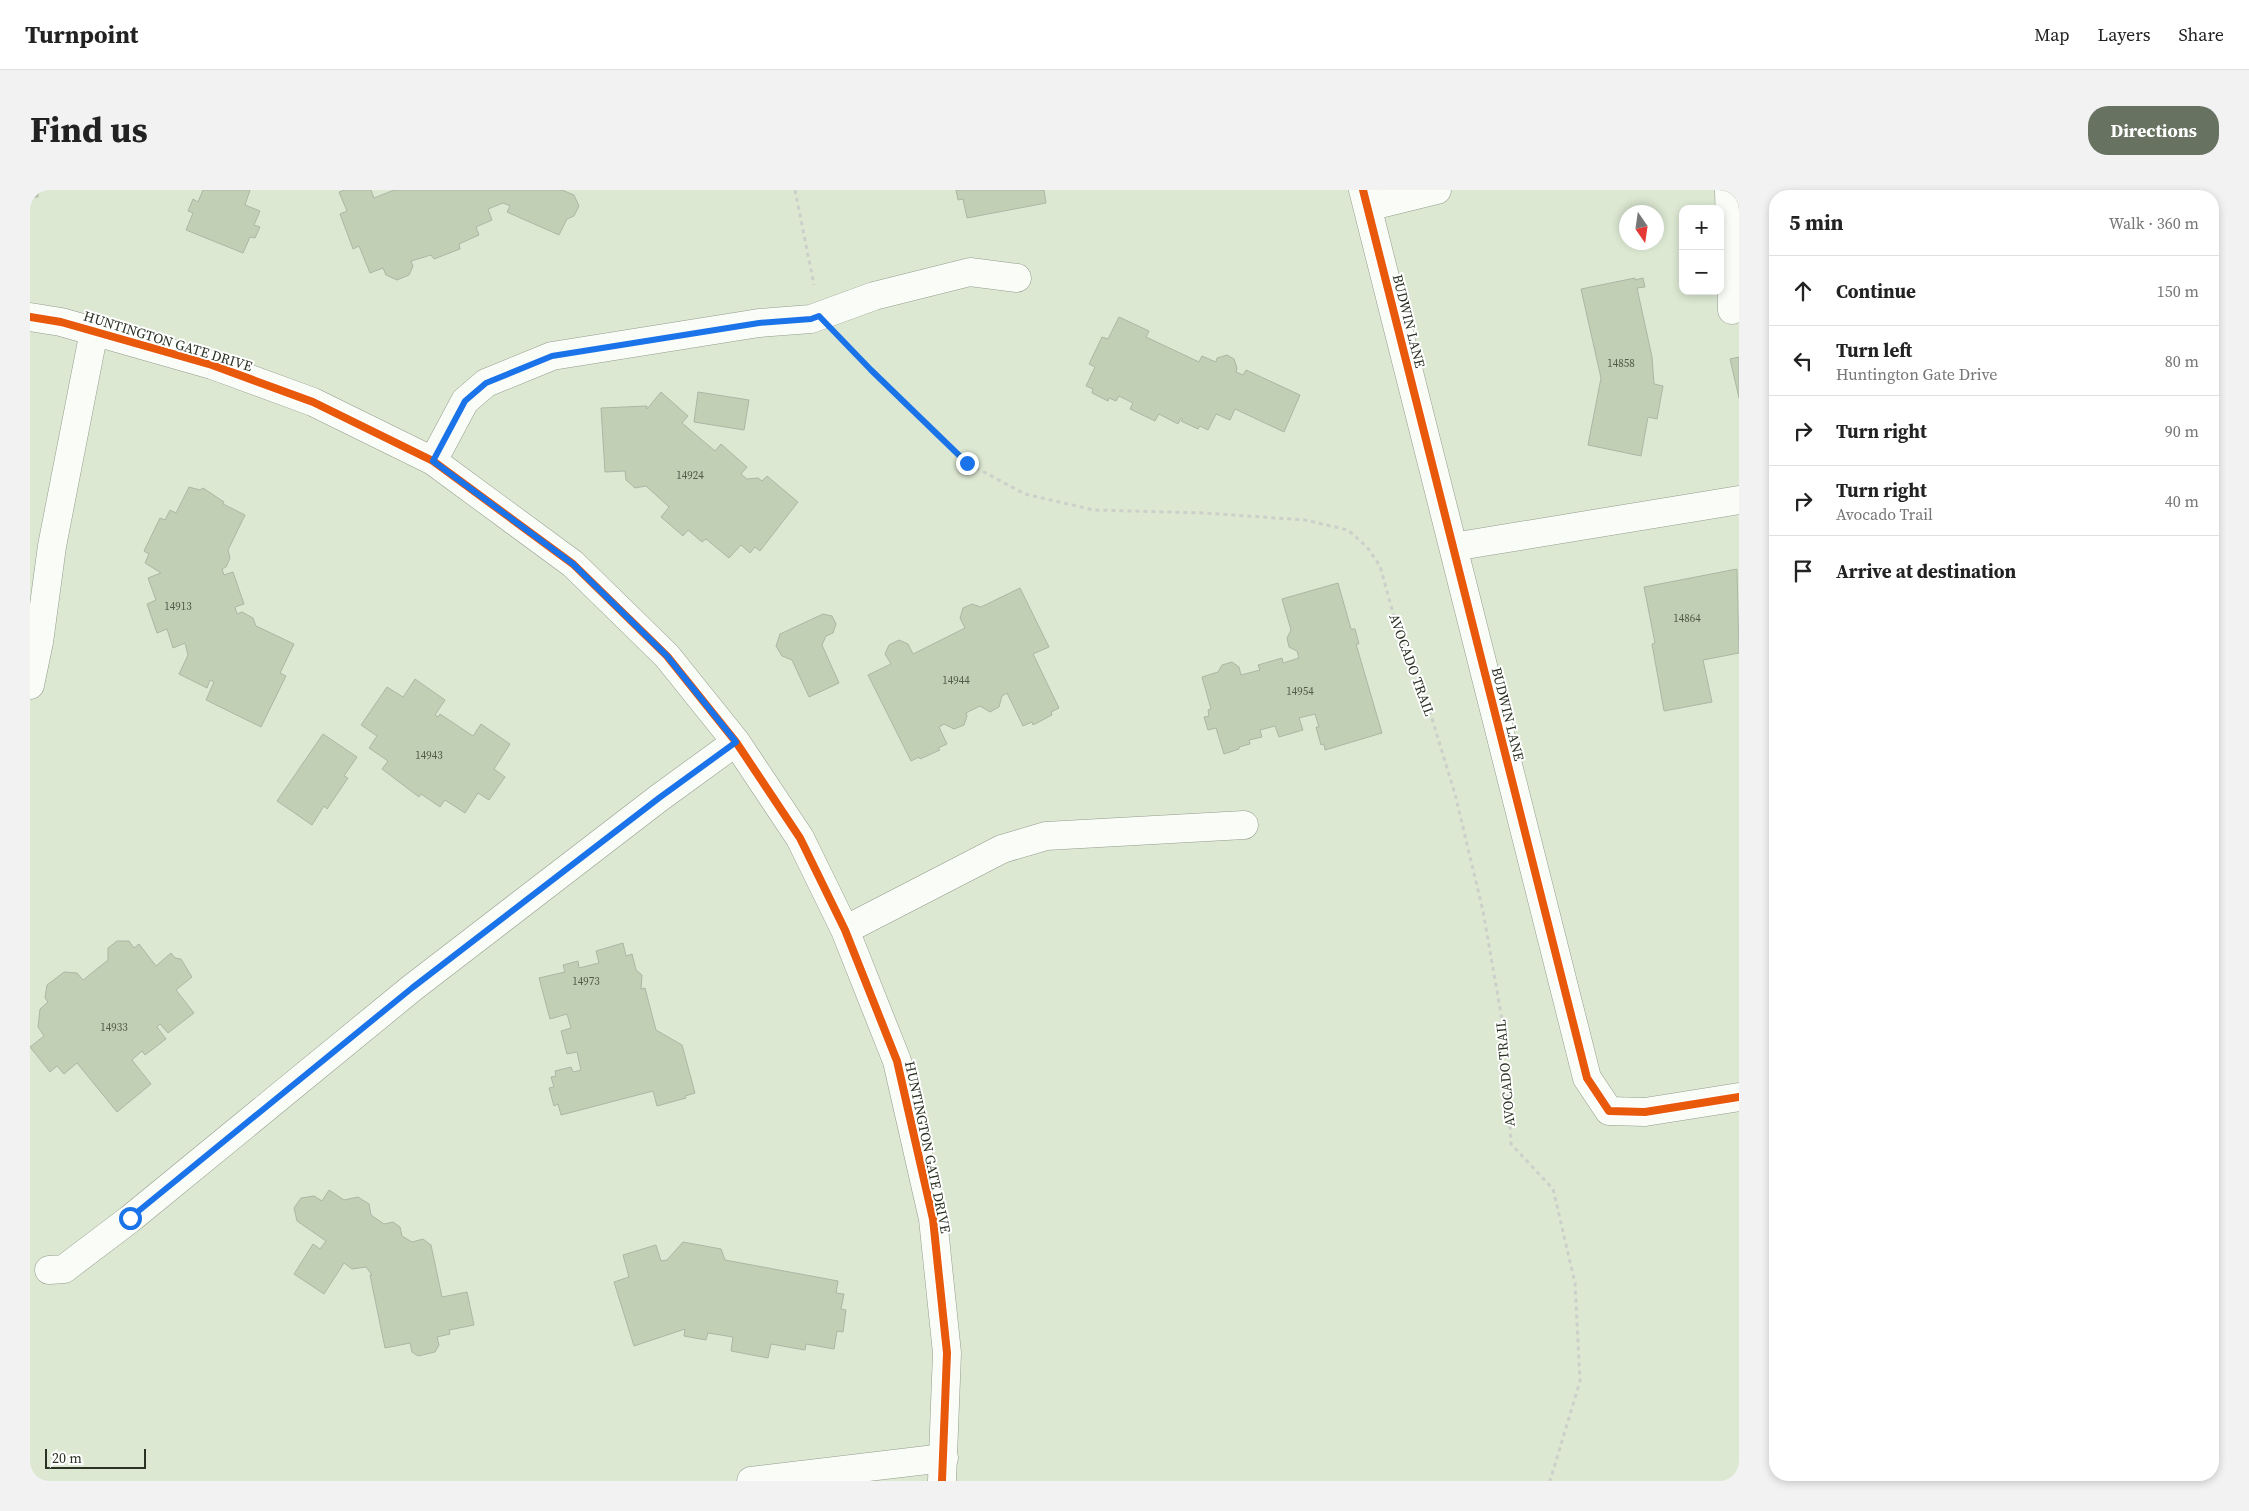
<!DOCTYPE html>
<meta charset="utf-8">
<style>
:root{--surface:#fff;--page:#f2f2f2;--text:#222;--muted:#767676;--line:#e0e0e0;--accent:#687261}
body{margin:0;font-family:"Source Serif 4",serif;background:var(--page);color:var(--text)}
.controls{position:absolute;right:15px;top:15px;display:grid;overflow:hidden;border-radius:10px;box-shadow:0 2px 8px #0003}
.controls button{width:45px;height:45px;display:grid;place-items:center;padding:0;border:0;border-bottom:1px solid var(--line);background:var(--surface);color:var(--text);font:25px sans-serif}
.compass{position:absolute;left:1589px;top:15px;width:45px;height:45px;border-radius:50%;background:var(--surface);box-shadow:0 2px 8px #0003;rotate:167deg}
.scale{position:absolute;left:15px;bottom:12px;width:101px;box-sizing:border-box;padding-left:5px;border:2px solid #2a3224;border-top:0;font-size:14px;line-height:18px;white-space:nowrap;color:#2a3224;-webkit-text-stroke:4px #fff;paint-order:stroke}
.stop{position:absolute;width:15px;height:15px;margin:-11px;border:4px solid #1a73e8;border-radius:50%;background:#fff}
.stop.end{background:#1a73e8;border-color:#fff;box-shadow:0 1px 5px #0008}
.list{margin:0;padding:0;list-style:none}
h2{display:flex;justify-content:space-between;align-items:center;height:65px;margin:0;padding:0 20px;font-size:21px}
h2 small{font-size:16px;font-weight:400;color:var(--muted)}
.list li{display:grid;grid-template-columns:32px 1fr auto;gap:15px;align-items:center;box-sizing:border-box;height:70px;padding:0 20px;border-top:1px solid var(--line)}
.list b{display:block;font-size:19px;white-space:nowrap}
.list p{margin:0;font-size:16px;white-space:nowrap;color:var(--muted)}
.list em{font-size:16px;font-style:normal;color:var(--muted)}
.icon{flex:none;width:28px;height:28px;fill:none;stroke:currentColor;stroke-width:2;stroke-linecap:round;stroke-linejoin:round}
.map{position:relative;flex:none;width:1709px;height:1291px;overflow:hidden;border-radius:20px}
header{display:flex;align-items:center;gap:30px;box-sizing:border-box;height:70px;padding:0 25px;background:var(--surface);border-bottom:1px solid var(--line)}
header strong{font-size:24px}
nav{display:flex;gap:28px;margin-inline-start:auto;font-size:18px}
.intro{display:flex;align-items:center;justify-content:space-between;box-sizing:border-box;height:120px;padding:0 30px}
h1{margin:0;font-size:35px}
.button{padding:12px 22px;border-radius:20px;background:var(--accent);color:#fff;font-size:18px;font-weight:700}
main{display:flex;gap:30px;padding:0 30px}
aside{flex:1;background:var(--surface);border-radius:20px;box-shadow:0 2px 8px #0003}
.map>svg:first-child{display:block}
.building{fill:#c1d0b4;stroke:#adb6a6}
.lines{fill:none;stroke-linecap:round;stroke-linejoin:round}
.minor-casing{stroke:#939c8c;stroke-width:29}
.path{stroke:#cdd0ca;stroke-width:3;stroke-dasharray:4 4;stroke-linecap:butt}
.minor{stroke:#fafcf8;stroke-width:28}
.cycleway-casing{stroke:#fff;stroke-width:11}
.cycleway{stroke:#e8590c;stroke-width:8}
.route{stroke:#1a73e8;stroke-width:6}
.labels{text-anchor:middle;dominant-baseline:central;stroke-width:4;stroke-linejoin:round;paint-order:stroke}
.number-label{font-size:11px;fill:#505a48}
.street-label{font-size:14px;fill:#2a3224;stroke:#fff}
</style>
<header>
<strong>Turnpoint</strong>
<nav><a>Map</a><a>Layers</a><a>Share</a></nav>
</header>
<div class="intro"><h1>Find us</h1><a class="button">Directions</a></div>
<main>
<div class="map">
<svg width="1709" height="1291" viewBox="0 0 1709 1291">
<rect width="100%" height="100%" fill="#dce8d2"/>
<path class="building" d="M0,0H8V7H0Z
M173,0H220L215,15L230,21L224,35L230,37L225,48L220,47L213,63L156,40L163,23L158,21L163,9L168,12Z
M315,0H341L344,8L364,0H532L544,5L549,16L544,26L537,29L529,45L477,22L480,16L473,13L458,19L462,30L446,37L449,45L429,54L430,59L404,69L401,65L381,71L383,76L379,85L367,90L356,85L353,78L340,83L329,56L323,59L310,24L317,21L309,2Z
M926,0H1014L1016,13L937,28L933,9L928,10Z
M1605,88V90L1613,88L1615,97L1607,98L1622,167L1624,194L1633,196L1627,229L1618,227L1611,266L1558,255L1571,188L1551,99Z
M1089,127L1119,141L1116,147L1169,172L1172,166L1186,172L1187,168L1197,165L1204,169L1207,178L1206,182L1213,185L1216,180L1270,205L1254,242L1205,219L1200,230L1186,224L1178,240L1170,236L1168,239L1151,231L1153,229L1151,228L1148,234L1129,224L1125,231L1100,219L1103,213L1089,206L1086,211L1079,208L1078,211L1062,203L1063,199L1056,196L1065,177L1059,174L1072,147L1078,149Z
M1709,167V208L1700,169Z
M631,202L658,226L652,233L685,261L691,254L717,277L711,284L717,289L728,288L732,291L737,286L768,312L730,361L725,357L720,363L711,355L699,368L676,349L672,352L658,340L653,346L631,327L639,317L616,296L605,298L596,290L595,281L575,282L571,218L617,216V219Z
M668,202L719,210L714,240L664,232Z
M159,297L170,300L173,298L194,312L193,314L215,325L198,360L200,368L196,377L192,379L194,385L203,382L214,414L205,417L207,424L212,422L223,428L226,436L264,454L250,483L256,486L231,537L176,510L184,492L180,490L177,498L149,484L158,465L155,453L143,458L137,439L127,443L117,414L126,410L118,388L131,383L115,373L119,364L114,361L130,328L135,330L140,320L146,323Z
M1707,379L1709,463L1673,470L1682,512L1634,521L1622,454L1625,453L1614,397Z
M1308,393L1321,439H1325L1329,454H1326L1352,543L1295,560L1294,554L1291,555L1286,537H1289L1285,524L1269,528L1273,540L1249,547L1245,536L1230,540L1232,547L1219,550L1220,554L1209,557V559L1194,564L1186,538L1178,540L1174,527L1179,526L1178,520L1181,519L1172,487L1188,482L1192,475L1202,472L1209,477L1211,485L1230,480L1228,475L1252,468L1253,473L1269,468L1267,461L1259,457L1257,448L1261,440L1252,409Z
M990,398L1019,457L1003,464L1029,518L1021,522L1022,525L1003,535L1002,532L993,536L977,503L972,506L969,517L960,522L950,516L936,523L937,526L934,535L924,539L914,534L909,537L917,554L908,558L910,560L890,569L889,567L881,571L838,485L861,474L855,464L859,455L869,450L878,454L883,464L935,438L930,428L933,418L942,414L951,417Z
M793,424L802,426L806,434L803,443L796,446L792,455L809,493L779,507L762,470L752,466L746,456L750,444Z
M385,489L415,510L405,525L408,527L410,524L443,546L451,534L480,554L464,579L475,587L459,610L448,603L435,623L415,610L410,617L391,604L389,607L352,579L358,571L339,558L347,546L331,535L357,497L373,507Z
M293,544L327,567L314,586L318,588L297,619L294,616L282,635L247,611Z
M87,751H99L104,758L109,754L126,776L141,763L145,768L151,769L162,787L146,800L164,823L138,843L130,834L127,837L136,849L115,865L112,861L102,870L121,894L87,922L47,873L34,884L27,876L20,882L0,857L14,846L8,837L10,819L18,812L15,808L17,795L34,782L47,783L53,790L78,770V758Z
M593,753L596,766L602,764L606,780L612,785L611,799L615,798L626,840L652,855L665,903L655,906L656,908L627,916L623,901L531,925L528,914L524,916L519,898L524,897L521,887L526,886L525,881L541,877L543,882L551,880L547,862L537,864L531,841L541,838L537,824L520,829L509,788L535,782L533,775L548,771L549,778L569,773L566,761Z
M299,1000L314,1010L328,1007L339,1014L341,1025L354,1034L363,1032L370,1037L372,1046L382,1052L393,1049L401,1055L412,1107L437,1102L444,1135L419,1140L420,1144L407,1147L409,1155L405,1162L388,1166L382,1162L380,1153L355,1158L340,1085H342L336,1077L322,1079L314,1073L294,1104L264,1084L283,1054L290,1059L296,1051L267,1031L264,1018L271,1008L284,1006L292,1011Z
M653,1052L691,1059L695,1070L808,1091L806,1103L814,1104L811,1119L816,1120L813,1142L807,1141L804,1159L776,1154L775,1160L741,1154L738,1168L701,1161L703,1147L678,1143L676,1150L654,1146L655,1139L604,1156L584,1092L599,1087L593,1065L626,1055L631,1071L637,1070Z"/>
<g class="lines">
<g class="minor-casing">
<path id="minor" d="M1333,0L1557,888L1579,921L1615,922L1709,907
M1699,0L1702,120
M1338,17L1407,0
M0,127L31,132L182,175L283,212L403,271L543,374L637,466L706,552L770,648L815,740L867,871L903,1029L917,1163L912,1291
M403,271L435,211L456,193L522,166L729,133L781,129L844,106L940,82L987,88
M1423,357L1709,310
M0,495L9,452L22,356L64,141
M815,740L972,659L1016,646L1214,635
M19,1080L34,1079L100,1029L382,798L629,608L706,552
M721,1291L914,1268"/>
</g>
<path class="path" d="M765,0L784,95
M813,151L937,273L995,304L1064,320L1175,323L1275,330L1318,340L1337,357L1350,376L1369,445L1393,499L1425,604L1453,721L1475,847L1481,954L1523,999L1545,1093L1550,1191L1520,1291"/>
<use href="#minor" class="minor"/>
<g class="cycleway-casing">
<path id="cycleway" d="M1333,0L1557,888L1579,921L1615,922L1709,907
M0,127L31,132L182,175L283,212L403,271L543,374L637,466L706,552L770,648L815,740L867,871L903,1029L917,1163L912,1291"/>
</g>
<use href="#cycleway" class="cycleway"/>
</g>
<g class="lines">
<path class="route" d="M100,1028L382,798L629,608L706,552L637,466L543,374L403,271L435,211L456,193L522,166L729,133L781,129L789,126L841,180L937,273"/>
</g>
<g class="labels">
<g class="number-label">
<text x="1591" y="173">14858</text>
<text x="660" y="285">14924</text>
<text x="148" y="416">14913</text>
<text x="1657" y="428">14864</text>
<text x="926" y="490">14944</text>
<text x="1270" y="501">14954</text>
<text x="399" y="565">14943</text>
<text x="556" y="791">14973</text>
<text x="84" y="837">14933</text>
</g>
<g class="street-label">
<text transform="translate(1379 131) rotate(76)">BUDWIN LANE</text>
<text transform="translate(138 151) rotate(17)">HUNTINGTON GATE DRIVE</text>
<text transform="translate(1382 475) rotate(70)">AVOCADO TRAIL</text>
<text transform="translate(1478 524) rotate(76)">BUDWIN LANE</text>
<text transform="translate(1475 883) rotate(-95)">AVOCADO TRAIL</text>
<text transform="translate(898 957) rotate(78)">HUNTINGTON GATE DRIVE</text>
</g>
</g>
</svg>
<div class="controls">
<button>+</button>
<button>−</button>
</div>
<svg class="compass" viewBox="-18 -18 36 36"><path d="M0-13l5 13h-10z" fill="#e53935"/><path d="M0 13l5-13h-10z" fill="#767676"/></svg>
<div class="scale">20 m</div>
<div class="stop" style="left:100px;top:1028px"></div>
<div class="stop end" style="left:937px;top:273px"></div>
</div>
<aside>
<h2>5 min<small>Walk · 360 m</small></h2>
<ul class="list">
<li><svg class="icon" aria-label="ahead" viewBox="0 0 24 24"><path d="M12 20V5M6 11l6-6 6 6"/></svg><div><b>Continue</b></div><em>150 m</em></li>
<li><svg class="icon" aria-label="left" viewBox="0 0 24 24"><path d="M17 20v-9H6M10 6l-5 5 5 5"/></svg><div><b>Turn left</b><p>Huntington Gate Drive</p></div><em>80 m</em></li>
<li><svg class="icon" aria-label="right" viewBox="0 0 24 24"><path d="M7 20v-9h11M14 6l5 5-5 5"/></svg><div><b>Turn right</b></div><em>90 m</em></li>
<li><svg class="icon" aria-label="right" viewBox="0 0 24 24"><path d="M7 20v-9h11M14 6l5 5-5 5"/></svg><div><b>Turn right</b><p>Avocado Trail</p></div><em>40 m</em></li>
<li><svg class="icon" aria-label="arrive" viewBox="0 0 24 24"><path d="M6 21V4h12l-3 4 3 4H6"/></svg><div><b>Arrive at destination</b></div></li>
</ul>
</aside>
</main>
